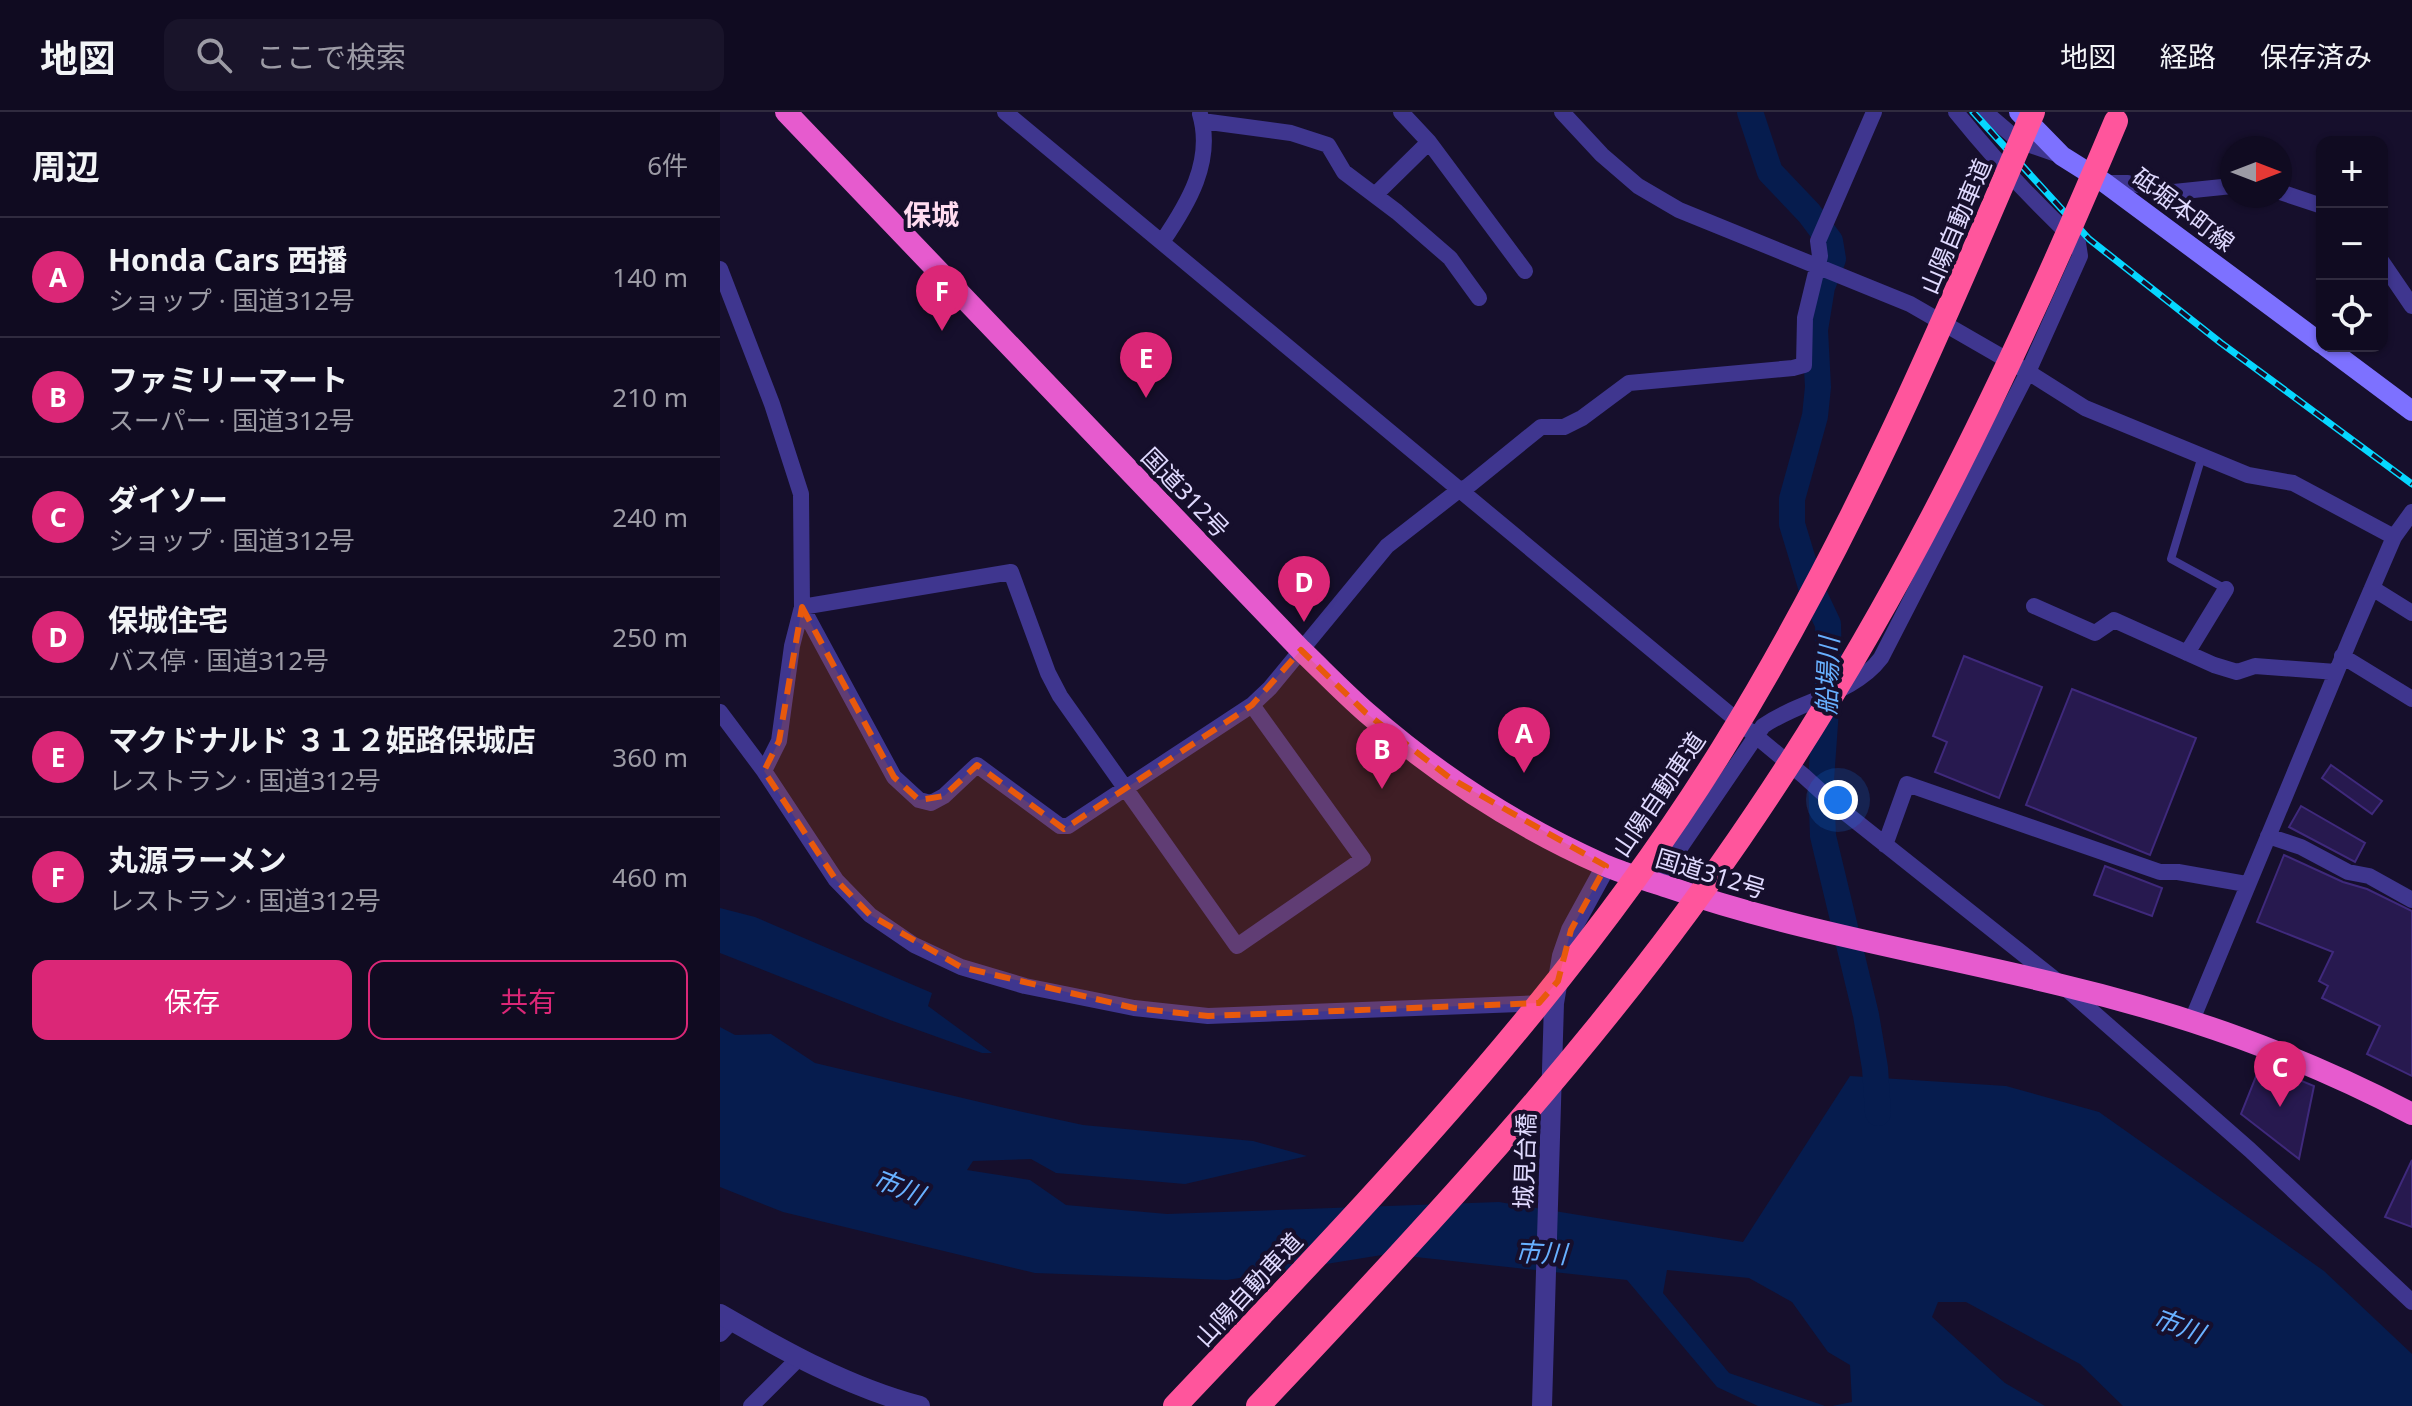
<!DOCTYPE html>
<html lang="ja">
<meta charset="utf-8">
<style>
:root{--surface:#100b21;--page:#19142a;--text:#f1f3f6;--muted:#9c9ba5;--line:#302b3f;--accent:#db2777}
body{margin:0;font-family:"Noto Sans","Noto Sans JP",sans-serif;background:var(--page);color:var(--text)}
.controls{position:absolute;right:24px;top:24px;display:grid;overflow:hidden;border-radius:16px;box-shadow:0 2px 6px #0004}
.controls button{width:72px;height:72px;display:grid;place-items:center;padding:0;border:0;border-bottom:2px solid var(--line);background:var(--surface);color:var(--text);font:40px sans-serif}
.compass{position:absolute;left:1500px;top:24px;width:72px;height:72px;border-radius:50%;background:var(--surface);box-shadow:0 2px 6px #0004;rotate:90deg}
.you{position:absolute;left:1118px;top:688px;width:28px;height:28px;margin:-20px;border:6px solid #fff;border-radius:50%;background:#1a73e8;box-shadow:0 0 0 12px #1a73e833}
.badge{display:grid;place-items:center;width:52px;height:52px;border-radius:50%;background:var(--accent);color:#fff;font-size:26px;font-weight:700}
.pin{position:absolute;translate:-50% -66px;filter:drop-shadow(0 2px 4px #0008)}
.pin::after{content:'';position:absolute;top:42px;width:28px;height:24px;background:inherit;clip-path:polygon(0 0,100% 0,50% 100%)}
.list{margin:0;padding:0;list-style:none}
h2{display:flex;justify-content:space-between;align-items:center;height:104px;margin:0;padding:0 32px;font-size:34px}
h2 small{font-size:26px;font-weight:400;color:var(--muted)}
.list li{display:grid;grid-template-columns:52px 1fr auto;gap:24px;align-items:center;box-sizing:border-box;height:120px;padding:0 32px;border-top:2px solid var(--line)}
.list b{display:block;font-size:30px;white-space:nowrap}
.list p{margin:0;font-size:26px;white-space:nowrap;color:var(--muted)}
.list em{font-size:26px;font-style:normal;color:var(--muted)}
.actions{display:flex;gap:16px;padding:24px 32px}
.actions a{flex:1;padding:18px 0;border:2px solid var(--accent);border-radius:16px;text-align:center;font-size:28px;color:var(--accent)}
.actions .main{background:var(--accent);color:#fff}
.icon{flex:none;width:44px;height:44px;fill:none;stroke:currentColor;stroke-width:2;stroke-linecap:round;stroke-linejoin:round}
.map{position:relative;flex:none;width:1692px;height:1294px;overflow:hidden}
header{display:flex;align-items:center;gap:48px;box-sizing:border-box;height:112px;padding:0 40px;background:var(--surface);border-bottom:2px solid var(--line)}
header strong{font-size:38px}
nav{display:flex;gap:44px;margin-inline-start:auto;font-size:28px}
.search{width:560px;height:72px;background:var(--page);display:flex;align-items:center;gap:20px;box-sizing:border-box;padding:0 28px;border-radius:16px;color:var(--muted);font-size:30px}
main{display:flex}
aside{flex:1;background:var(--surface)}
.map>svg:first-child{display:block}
.water{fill:#061c4e}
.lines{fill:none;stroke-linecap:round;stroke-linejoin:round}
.river{stroke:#061c4e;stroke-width:26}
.building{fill:#27194f;stroke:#3f297c;stroke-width:2}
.service{stroke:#3f368f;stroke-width:8}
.minor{stroke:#3f368f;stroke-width:16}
.tertiary{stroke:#3f368f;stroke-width:20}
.secondary{stroke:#7d71ff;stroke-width:20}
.trunk{stroke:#e65bce;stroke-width:22}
.rail-casing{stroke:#06d7ff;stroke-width:7}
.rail{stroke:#160f2c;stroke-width:4;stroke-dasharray:12;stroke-linecap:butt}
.motorway-bridge{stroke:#ff559c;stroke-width:24}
.marked{fill:#e8590c;fill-opacity:0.2;stroke:#e8590c;stroke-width:6;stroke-dasharray:16 10;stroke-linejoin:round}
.labels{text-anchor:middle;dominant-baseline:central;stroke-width:8;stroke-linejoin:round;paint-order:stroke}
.street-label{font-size:24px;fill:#e0daff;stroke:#160f2c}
.water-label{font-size:26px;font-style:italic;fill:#68b0ff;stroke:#160f2c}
.quarter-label{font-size:28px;font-weight:bold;fill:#ffdcf0;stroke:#160f2c}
</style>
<header>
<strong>地図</strong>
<div class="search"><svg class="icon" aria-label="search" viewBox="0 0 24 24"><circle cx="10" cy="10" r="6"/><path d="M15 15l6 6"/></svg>ここで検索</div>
<nav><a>地図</a><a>経路</a><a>保存済み</a></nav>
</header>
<main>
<aside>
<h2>周辺<small>6件</small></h2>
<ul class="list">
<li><span class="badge">A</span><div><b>Honda Cars 西播</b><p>ショップ · 国道312号</p></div><em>140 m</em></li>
<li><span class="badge">B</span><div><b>ファミリーマート</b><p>スーパー · 国道312号</p></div><em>210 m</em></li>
<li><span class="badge">C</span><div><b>ダイソー</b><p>ショップ · 国道312号</p></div><em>240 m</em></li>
<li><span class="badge">D</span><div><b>保城住宅</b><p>バス停 · 国道312号</p></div><em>250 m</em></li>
<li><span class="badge">E</span><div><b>マクドナルド ３１２姫路保城店</b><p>レストラン · 国道312号</p></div><em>360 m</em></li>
<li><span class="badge">F</span><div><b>丸源ラーメン</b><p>レストラン · 国道312号</p></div><em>460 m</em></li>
</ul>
<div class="actions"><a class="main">保存</a><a>共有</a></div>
</aside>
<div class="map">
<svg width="1692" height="1294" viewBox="0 0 1692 1294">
<rect width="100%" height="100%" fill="#160f2c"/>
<path class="water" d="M0,796L35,805L212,881L208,894L272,941H262L170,908L0,841Z
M0,915L15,923L51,922L95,951L285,996L363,1013L533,1029L587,1044L465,1072L336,1061L311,1047L253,1049L247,1058L310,1068L346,1093L447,1102L779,1090L1023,1130L1130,964L1286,974L1379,1000L1604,1159L1692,1242V1294H1403L1360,1252L1246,1190H1218L1212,1205L1285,1271L1325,1294H1112L1132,1290L1130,1253L1108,1240L1072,1190L1029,1166L947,1158L943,1181L1009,1261L1105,1294H1038L997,1275L907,1168L668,1142L507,1168L315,1161L63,1100L0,1075Z"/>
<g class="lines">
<path class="river" d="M1030,0L1050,60L1089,101L1110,129L1113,147L1102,175L1095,218L1098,275L1095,304L1072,387V412L1092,478L1108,512L1109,556L1101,668L1103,724L1146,903L1155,956L1158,1001"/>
</g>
<path class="building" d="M1244,544L1322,575L1279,686L1215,660L1227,630L1213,624Z
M1352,577L1476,626L1430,743L1306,693Z
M1611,653L1662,689L1652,702L1602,666Z
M1581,694L1645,731L1635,750L1569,715Z
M1564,743L1623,770L1647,777L1692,799V964L1647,942L1660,914L1602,886L1608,874L1599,869L1613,840L1537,810Z
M1385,754L1442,776L1432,804L1374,783Z
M1541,952L1594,974L1579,1047L1521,1002Z
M1692,1048V1115L1665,1105Z"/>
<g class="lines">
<path class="service" d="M1482,344L1451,447L1506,477"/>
<path class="minor" d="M285,0L1084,664L1118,695L1342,873L1530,1038L1692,1190
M681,0L709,30L805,159
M842,0L882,43L918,74L959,98L1190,192L1308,260L1365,296L1528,363L1573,371L1674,425
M1265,0L1299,29L1342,44
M482,9L571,21L608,33L624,60L677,100L730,146L759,186
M1385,71H1408L1454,80L1512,74
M1560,80L1602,94
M655,83L709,30
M442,130C468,92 494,49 480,2
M1662,150L1692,194
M0,157L52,292L81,382L82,495L72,534L59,629L44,659
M1652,476L1692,501
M1314,494L1375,521L1394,508L1494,553L1517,560L1535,554L1616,560
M1467,541L1506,477
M1622,544L1692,587
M532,593L643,747L517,834L340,584L328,561L291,460L82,495L174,665L199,688L211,691L224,684L257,653L340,714H348L532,593L550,576L667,434L739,378L747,375L821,315H844L862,306L909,271L1073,256L1084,253L1085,206L1100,144L1098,129L1154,0
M0,600L44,659L116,768L150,803L194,833L241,855L305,874L414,896L488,904L824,891
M1548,724L1581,735L1628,760L1649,764L1692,788
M1165,733L1187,672L1440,760H1458L1526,772
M936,771L1043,614C1080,588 1133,583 1161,546L1308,260L1360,144L1358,131C1314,90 1274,47 1236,0
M1472,908L1631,525L1674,425L1692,400
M0,1222L12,1209
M31,1294L78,1247"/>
<path class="tertiary" d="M0,1202C64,1239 128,1275 200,1294
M822,1294L834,891L842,844L851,818L886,754"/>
<path class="secondary" d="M1299,0L1342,44L1385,71L1602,232
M1605,234L1692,299"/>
<path class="trunk" d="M66,0L581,538C603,559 624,581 647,601C718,663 798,715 884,753C905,762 927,768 948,775C1076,819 1210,841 1341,873C1467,903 1577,942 1692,1002"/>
<g class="rail-casing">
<path id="rail" d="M1253,0L1369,127L1501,231L1692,372"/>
</g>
<use href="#rail" class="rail"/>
<path class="motorway-bridge" d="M455,1294C651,1087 852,880 1003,636C1128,434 1221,218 1313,0
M538,1294C715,1107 892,917 1036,702C1184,483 1294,252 1396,9"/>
</g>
<path class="marked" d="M82,495L174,665L199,688L224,684L257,653L344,717L532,593L581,538L646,601L730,666L886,754L851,818L838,869L819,891L488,904L414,896L241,855L150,803L116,768L44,659L59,629Z"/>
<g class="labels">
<g class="street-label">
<text transform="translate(1464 97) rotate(37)">砥堀本町線</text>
<text transform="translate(1235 114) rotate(-67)">山陽自動車道</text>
<text transform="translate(466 380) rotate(46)">国道312号</text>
<text transform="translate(938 682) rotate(-56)">山陽自動車道</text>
<text transform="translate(991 761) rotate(17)">国道312号</text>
<text transform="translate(804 1049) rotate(-88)">城見台橋</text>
<text transform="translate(528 1177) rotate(-47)">山陽自動車道</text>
</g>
<g class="water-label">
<text transform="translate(1107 564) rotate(-88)">船場川</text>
<text transform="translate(179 1074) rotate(22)">市川</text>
<text transform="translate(821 1140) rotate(3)">市川</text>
<text transform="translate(1459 1213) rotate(21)">市川</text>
</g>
<g class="quarter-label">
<text x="211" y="102">保城</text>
</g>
</g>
</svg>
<div class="controls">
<button>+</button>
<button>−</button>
<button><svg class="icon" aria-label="locate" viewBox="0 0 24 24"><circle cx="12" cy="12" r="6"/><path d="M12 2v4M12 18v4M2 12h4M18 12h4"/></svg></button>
</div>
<svg class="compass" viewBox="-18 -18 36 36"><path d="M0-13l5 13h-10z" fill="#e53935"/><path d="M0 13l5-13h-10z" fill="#9c9ba5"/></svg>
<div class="you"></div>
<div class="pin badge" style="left:804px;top:661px">A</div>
<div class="pin badge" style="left:662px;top:677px">B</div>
<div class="pin badge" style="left:1560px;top:995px">C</div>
<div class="pin badge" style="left:584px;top:510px">D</div>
<div class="pin badge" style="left:426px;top:286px">E</div>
<div class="pin badge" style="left:222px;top:219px">F</div>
</div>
</main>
